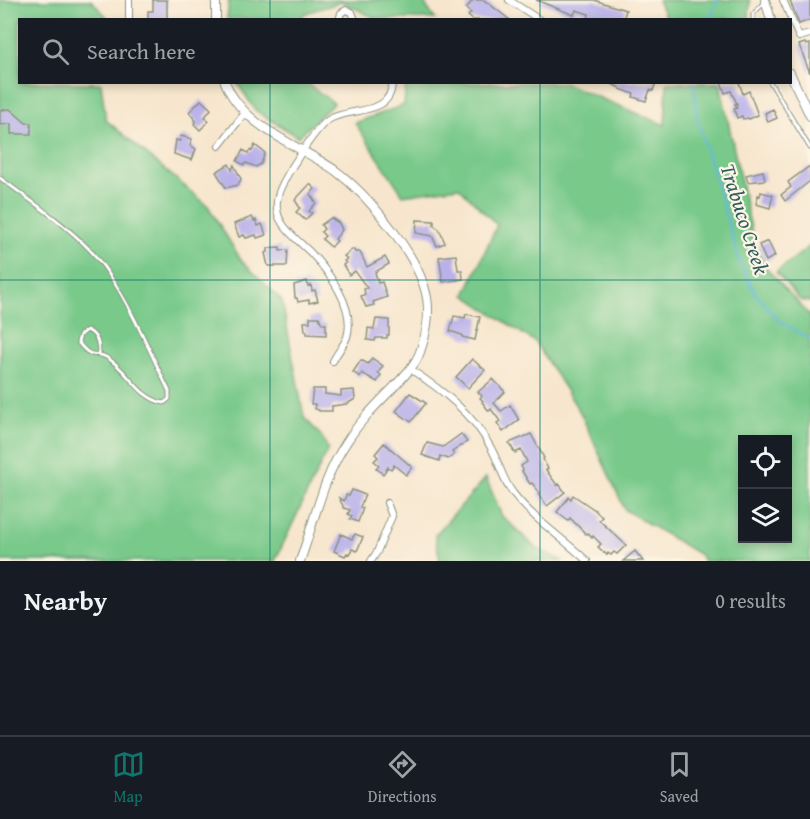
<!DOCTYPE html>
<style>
:root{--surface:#171b24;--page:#242831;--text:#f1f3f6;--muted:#9ea1a6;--line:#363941;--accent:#0f766e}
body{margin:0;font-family:"Gentium Book Plus",serif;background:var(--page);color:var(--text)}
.controls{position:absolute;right:18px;bottom:18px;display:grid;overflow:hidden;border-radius:0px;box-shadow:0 3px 9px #0003}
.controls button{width:54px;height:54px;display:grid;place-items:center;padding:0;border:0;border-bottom:2px solid var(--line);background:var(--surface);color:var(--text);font:30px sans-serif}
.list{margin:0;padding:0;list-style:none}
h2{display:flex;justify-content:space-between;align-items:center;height:78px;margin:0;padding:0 24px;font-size:26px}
h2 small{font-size:20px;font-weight:400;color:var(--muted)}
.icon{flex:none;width:33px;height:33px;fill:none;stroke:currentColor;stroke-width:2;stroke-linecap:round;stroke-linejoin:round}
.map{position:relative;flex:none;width:810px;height:561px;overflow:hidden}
.search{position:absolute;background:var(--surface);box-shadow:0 3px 9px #0003;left:18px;right:18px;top:18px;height:66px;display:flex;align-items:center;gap:15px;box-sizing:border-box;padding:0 21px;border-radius:0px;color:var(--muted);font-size:22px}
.sheet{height:174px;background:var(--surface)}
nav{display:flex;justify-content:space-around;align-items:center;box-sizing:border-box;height:84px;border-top:2px solid var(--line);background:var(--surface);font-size:16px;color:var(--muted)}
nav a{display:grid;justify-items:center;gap:3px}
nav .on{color:var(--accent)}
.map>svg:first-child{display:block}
.green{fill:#78c98a;stroke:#4c835f;stroke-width:1.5;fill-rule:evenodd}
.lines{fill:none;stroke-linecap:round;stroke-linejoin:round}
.stream{stroke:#63b7df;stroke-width:2}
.building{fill:#b9b1ea}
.lane-casing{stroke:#8b9280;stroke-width:5}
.street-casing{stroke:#8b9280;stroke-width:8}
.secondary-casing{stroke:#8b9280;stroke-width:10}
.lane{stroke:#fff;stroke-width:3}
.street{stroke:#fff;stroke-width:6}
.secondary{stroke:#fff;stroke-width:8}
.grid{fill:none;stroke:#0f766e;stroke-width:1.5;stroke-opacity:0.55}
.labels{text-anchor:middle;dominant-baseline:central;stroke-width:4.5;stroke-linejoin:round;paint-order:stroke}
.water-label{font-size:21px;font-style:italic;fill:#305c5f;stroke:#fcf5e5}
</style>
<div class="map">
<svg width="810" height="561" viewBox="0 0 810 561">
<rect width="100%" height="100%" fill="#fcf5e5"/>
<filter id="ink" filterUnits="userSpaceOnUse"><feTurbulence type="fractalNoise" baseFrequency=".0167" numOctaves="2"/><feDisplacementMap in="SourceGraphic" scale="12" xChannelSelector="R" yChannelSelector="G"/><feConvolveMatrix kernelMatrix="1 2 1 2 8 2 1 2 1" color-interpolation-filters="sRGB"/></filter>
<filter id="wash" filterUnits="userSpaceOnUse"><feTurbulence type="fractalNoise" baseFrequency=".008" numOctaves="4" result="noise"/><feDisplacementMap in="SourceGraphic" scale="24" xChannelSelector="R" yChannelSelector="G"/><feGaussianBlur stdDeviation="1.35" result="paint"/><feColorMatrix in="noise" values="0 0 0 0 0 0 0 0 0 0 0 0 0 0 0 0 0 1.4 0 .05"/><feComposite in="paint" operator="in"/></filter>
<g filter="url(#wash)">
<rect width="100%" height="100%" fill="#f7e6cd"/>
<path class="green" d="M0,0H91L108,18V20H20V82L101,83L106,120L208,206L241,260L282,301L304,417L322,437L328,449L275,561H0Z
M229,0H422L435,19H377L342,2L306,13L299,19H227Z
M658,0H750L749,19H666Z
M237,83H306L334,103L298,137L256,111Z
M564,83L665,125L667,83H720L754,243L768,270L810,316V561H704L700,555L625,510L580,412L535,342L465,295L497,225L459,187L403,195L355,123L404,105L406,83ZM742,440H788V538H742Z
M810,246V302L800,300L776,272Z
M486,478L502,516L536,548L563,561H440L435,535Z"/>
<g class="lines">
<path class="stream" d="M709,20L718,0
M694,82L697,118L740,263L755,293L779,321L810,339"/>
</g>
<g id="blocks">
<path class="building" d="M153,0H167V20H148V11H153Z
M473,0H484L510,20H473L468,16L471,13L466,9Z
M536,0H594L626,10L623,20H588L589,14L576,10L574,15Z
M794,0H810V20L799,24L790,1Z
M805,43L806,45L810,44V73L799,45Z
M608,82H656L653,91L650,90L646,101L633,97L634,94L620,89V88Z
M721,82H739L743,94L749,91L758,115L749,119L748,118L743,119L742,116L737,118L734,109L737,108L735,104H737L731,91L725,93Z
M201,100L211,109L205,117L209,121L200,130L194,124L196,121L189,112Z
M10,109L26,123H31V134H11V124L0,125V110Z
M773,109L777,118L768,122L765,113Z
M181,136L192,139L190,145L196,149L192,160L174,154L176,140L180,141Z
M255,145L265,153L261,164L256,167L246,163L244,165L237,161L243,150L248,153L250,150L252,151Z
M229,164L232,170L234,165L241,179L238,185L226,188L216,172Z
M810,166V181L785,201L781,195L791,187L788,182Z
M763,171L765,180L748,182L746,175Z
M310,184L315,189L310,194L316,203L309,211L312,213L305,220L296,212L300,208L295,200Z
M761,192L773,195L770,208L756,204L758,195L760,196Z
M252,217L254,221L256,220L258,226L262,224L266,235L257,238L256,235L246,238L244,235L239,237L234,224Z
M331,218L339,223L342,230L335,239L337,241L331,247L322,239L325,236L321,232L324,229L321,225Z
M417,220L434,221V226L439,229L445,243L437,246L432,236L416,233Z
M768,241L775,256L766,261L759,245Z
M280,247V251L288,250L287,266H268L265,253L268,252V248Z
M353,249L355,252H360L367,267L385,257L389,264L375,272L378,283L382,282L387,297L373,302L374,305L366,307L361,296L365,294L364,289L367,288L355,271L349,275L343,265L346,263L344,261L347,259L344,256Z
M456,255L458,270H462L463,279L443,282L439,257Z
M307,281L308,286L311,285L312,291L315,290L318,301L309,303V300L298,302L297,298H295L294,285Z
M466,314L480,317L475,340L462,337V335L450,331L454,316L465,318Z
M310,317H319L322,324H326V335L307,334V331H305L304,322H310Z
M376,319L389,320V335H387V338H376L375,341L367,340L368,328L374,329Z
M372,358L383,366L378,373L381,375L377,382L362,373L360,377L353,372L361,360L368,364Z
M472,359L485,370L468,388L456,377Z
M493,379L505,392L494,403L501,411L510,405L519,420L503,432L497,423L500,421L491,409L489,411L482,402L483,401L480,398L482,396L478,392Z
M313,389H325V394L341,396V391L354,390L355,399L347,404L332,406V411H319V410L315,409V404H311Z
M410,393L426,403L411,422L396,411Z
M461,434L467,442L452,452L454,455L448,459L440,456L439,461L422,455L427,443L443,447Z
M531,434L544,458L543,459L548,469L546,470L557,485L559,484L565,492L547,506L538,494L540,493L532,483L530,484L522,471L523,470L521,466L527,462L521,450L515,453L509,443Z
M384,443L412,467L406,475L394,465L391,469L388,467L383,474L376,468L379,465L374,461L378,457L375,454Z
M352,490L365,495L360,507L363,508L358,522L350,519L352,516L348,514L350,510L344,508L339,498L344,501L346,495L349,496Z
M573,495L595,510L602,517L599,520L626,545L617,554L614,552L611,555L608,553L607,555L598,547L601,544L593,536L592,538L588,533L586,534L570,518L568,521L557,512L569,497L571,499Z
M341,534L352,539L355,534L363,537L357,551L352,549L349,554L347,553L345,556L334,551Z
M635,551L643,561H623Z"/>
</g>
</g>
<g filter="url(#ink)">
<use href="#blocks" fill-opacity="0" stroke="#8b9280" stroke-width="1.5"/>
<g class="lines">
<g class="lane-casing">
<path id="lane" d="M753,20V14L765,2
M770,82L810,148
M0,178C31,201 63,222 90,250C122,284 148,348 169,391V399L164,403C137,398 128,369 106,357C101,354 97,355 92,354C86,353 82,347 78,342L80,335L87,330C98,335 99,344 99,355"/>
</g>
<g class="street-casing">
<path id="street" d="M129,0V20
M509,0L540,20
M783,0L799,37L810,34
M339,20L341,13L346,10L352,12L355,20
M219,146L244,114
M333,361C337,353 344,345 347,337C356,308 329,272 310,252C294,236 271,222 278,196C281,181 315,129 328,120C349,106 392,118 392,82
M410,369C442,390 473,413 491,448C499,462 503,481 513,493C534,520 563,538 587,561
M371,561L377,552L392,516L387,503"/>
</g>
<g class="secondary-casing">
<path id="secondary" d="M765,0L771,20
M216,20V0
M790,73L810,116
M225,82C243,128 298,144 336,171C369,196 420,257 427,298C430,315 426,336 420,352C415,366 403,377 393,388C376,405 359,422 346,443C323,477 314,523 300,561"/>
</g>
<use href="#lane" class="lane"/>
<use href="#street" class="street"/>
<use href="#secondary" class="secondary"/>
</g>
</g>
<path class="grid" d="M270,0V20M540,0V20M270,82V561M540,82V561M0,280H810"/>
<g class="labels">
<g class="water-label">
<text transform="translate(745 219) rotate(72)">Trabuco Creek</text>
</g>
</g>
</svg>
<div class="controls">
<button><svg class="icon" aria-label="locate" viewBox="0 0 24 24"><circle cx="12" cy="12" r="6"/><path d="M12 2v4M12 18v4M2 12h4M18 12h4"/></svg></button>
<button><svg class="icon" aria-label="layers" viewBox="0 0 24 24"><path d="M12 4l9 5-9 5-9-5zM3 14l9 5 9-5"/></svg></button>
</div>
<div class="search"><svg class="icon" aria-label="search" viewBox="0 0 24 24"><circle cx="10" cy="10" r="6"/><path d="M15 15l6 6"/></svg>Search here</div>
</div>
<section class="sheet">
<h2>Nearby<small>0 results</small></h2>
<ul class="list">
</ul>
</section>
<nav>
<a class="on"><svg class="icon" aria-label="map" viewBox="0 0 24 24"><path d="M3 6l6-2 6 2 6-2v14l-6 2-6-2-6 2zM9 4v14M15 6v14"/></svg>Map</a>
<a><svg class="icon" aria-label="directions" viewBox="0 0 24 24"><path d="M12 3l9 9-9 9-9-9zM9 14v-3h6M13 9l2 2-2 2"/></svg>Directions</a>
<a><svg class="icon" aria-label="saved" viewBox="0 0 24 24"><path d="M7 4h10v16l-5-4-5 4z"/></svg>Saved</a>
</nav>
